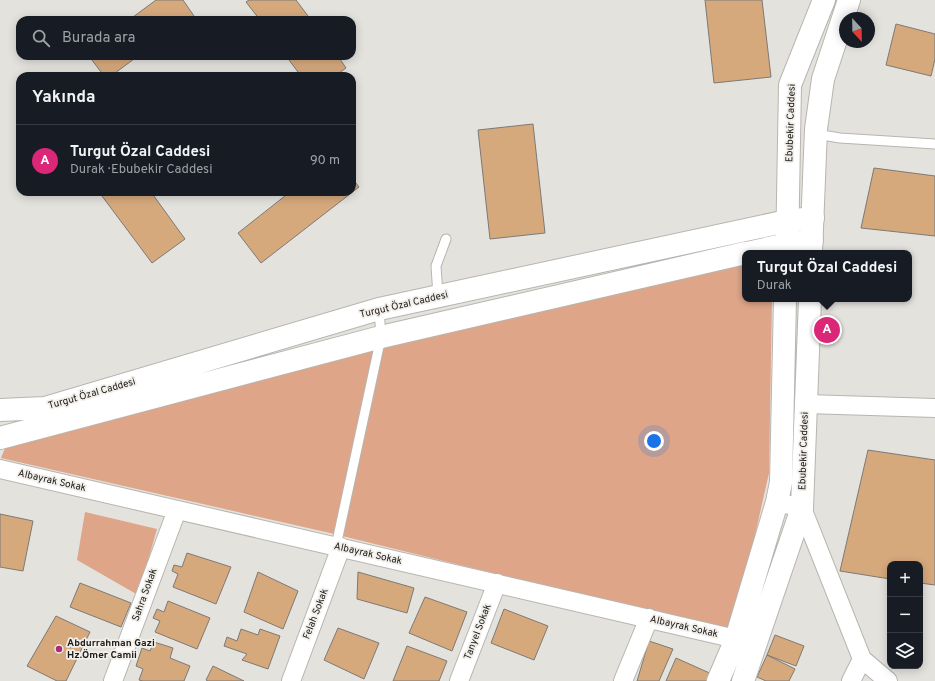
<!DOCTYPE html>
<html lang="tr">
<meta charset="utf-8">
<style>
:root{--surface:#171b24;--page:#20242c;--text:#f1f3f6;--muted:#9ea1a6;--line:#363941;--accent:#db2777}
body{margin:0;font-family:Overpass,sans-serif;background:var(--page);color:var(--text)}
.controls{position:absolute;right:12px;bottom:12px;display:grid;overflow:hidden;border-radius:8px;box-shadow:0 2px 10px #0003}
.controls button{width:36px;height:36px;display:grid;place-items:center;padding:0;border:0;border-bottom:1px solid var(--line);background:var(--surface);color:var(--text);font:20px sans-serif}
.compass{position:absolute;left:839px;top:12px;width:36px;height:36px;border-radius:50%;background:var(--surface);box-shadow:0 2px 10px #0003;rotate:158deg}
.you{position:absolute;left:654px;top:441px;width:14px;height:14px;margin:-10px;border:3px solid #fff;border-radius:50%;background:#1a73e8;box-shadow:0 0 0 6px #1a73e833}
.badge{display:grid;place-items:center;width:26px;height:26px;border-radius:50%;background:var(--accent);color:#fff;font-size:13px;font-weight:700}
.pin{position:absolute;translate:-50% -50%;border:2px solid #fff;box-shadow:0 1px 4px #0006}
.popup{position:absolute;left:742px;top:250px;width:170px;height:52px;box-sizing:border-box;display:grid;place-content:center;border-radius:8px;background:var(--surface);filter:drop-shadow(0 1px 3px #0005);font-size:13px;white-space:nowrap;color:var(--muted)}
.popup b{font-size:15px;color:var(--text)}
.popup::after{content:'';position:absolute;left:50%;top:100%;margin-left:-8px;border:8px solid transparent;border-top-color:var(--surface)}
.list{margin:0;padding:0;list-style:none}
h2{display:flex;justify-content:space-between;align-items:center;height:52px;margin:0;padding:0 16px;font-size:17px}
h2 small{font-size:13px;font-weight:400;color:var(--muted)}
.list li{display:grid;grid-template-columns:26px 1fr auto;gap:12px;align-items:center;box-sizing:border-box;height:72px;padding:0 16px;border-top:1px solid var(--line)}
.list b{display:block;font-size:15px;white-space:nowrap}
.list p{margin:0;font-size:13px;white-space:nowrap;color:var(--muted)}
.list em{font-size:13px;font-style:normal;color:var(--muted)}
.icon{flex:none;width:22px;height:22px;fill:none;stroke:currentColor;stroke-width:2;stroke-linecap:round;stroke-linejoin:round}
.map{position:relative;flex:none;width:935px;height:681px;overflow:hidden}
.search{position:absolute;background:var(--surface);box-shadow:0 2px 10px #0003;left:16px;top:16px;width:340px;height:44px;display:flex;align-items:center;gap:10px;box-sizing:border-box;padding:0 14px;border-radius:12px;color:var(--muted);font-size:15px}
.panel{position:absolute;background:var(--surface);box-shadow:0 2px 10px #0003;left:16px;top:72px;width:340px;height:124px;border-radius:12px}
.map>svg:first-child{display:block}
.green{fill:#dea589}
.building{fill:#d6a97d;stroke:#7d7976}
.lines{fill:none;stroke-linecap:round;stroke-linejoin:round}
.service-casing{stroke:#b8b5b0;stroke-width:11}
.minor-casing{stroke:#b8b5b0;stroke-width:20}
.tertiary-casing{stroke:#b8b5b0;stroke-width:24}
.secondary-casing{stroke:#b8b5b0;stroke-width:24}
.service{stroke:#fff;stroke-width:9}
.minor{stroke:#fff;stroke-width:18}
.tertiary{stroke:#fff;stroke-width:22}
.secondary{stroke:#fff;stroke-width:22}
.poi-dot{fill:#ac2a76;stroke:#f2efea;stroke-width:1.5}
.labels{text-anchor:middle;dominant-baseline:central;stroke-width:3.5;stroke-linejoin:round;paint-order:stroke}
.street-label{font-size:10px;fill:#1a1917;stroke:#f2efea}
.poi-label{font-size:10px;font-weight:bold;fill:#1a1917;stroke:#f2efea;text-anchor:start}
</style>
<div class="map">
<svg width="935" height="681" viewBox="0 0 935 681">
<rect width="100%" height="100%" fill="#e4e2dd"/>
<path class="green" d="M745,257V299H772L769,473L733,632L330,533L1,458L8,441Z
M85,512L157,529L138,595L77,560Z"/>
<path class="building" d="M156,0H183L194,16L188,20H129Z
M249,0H296L311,20H260L246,2Z
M705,0H762L771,77L714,83Z
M896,24L935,34V59L931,76L886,65Z
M89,56H138L111,76H104Z
M286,56H338L346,68L335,76H301Z
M533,124L545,233L490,239L478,130Z
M874,168L935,176V236L861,228Z
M352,178L359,187L261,263L238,233L290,192H352Z
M99,192H151L185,239L152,263Z
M868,450L935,460V585L920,583V564H890V579L840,571Z
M0,514L33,521L23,571L0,567Z
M187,553L231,567L216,604L173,587L178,574L172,571L174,565L182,567Z
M258,572L298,591L283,629L244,612Z
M358,572L414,588L407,613L357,599Z
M80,583L131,603L121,627L70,607Z
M425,597L467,612L452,651L409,633Z
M168,601L210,618L197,649L155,632L160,621L153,618L157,609L164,612Z
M504,609L548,626L534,660L491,643Z
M56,616L90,632L66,681H57L27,666Z
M338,628L379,643L364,679L324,660Z
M241,629L258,635L260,629L280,636L268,669L242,660L247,654L224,646L227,637L237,641Z
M775,635L804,646L796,666L767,655Z
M649,641L673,649L659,681H637Z
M154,642L173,648L170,658L190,666L184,681H143L139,680L143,669L136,666L142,648L150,651Z
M407,646L447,661L439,681H393Z
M767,655L795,669L789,681H766L757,677Z
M676,658L714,675L711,681H666Z
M213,666L244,681H208L206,680Z"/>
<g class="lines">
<g class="service-casing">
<path id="service" d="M816,134L840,138L935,144
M438,296L436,266L446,239
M336,546L381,337L379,309"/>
</g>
<g class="minor-casing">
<path id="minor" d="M806,404L935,408
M0,469L736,639
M777,502L802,508L862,659L888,681
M113,681L177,510
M291,681L341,547
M459,681L497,583
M623,681L649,618
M851,681L862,659"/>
</g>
<g class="tertiary-casing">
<path id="tertiary" d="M747,253L787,244L812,240
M0,410L45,408L379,309L787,221L813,218
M0,438L381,337L745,253"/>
</g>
<g class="secondary-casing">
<path id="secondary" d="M787,253L790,85L824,0
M811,253L816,129L823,79L849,0
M718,681L736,639L777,502L781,482L785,299
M743,681L802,508L810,299"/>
</g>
<use href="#service" class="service"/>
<use href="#minor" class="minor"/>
<use href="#tertiary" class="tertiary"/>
<use href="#secondary" class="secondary"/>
</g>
<circle class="poi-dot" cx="59" cy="649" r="4"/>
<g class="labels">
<g class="street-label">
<text transform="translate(791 123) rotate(-88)">Ebubekir Caddesi</text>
<text transform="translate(404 305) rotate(-13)">Turgut Özal Caddesi</text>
<text transform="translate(92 394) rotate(-16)">Turgut Özal Caddesi</text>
<text transform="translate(804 451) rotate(-88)">Ebubekir Caddesi</text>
<text transform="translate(52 481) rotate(13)">Albayrak Sokak</text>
<text transform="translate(368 554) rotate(13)">Albayrak Sokak</text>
<text transform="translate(145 595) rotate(-70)">Sahra Sokak</text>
<text transform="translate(316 614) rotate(-69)">Felah Sokak</text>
<text transform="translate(684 627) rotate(13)">Albayrak Sokak</text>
<text transform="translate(478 632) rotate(-69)">Tanyel Sokak</text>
</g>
<g class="poi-label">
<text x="67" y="643">Abdurrahman Gazi<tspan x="67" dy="12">Hz.Ömer Camii</tspan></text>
</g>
</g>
</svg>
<div class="controls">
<button>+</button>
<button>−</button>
<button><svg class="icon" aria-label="layers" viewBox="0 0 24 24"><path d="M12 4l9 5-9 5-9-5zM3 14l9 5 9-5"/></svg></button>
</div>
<svg class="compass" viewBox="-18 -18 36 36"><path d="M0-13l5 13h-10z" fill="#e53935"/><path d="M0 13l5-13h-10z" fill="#9ea1a6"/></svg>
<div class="you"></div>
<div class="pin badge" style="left:827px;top:330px">A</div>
<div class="popup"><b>Turgut Özal Caddesi</b>Durak</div>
<div class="search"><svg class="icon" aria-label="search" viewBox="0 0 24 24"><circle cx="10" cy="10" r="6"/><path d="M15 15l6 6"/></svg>Burada ara</div>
<section class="panel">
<h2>Yakında<small></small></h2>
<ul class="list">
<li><span class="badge">A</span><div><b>Turgut Özal Caddesi</b><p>Durak · Ebubekir Caddesi</p></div><em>90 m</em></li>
</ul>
</section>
</div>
